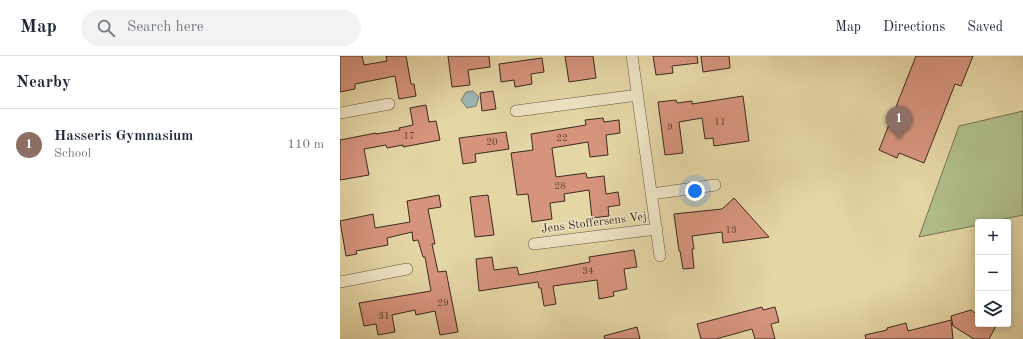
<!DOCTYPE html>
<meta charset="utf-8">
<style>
:root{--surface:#fff;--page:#f2f2f3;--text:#1f2937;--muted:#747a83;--line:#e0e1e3;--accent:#8f2418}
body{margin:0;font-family:"Old Standard TT",serif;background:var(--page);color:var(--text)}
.controls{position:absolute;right:12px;bottom:12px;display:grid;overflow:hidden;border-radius:4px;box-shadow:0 2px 10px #0003}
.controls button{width:36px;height:36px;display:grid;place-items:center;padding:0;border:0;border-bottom:1px solid var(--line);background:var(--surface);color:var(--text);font:20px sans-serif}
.you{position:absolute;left:355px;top:135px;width:14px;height:14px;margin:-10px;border:3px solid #fff;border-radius:50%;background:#1a73e8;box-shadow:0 0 0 6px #1a73e833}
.badge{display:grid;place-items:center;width:26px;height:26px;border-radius:50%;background:var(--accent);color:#fff;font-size:13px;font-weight:700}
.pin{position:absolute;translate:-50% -33px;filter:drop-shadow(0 1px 2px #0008)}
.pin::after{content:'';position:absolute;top:21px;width:14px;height:12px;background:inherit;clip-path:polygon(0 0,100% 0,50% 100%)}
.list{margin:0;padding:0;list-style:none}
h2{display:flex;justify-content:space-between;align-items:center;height:52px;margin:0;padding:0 16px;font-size:17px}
h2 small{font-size:13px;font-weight:400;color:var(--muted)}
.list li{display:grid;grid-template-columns:26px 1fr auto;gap:12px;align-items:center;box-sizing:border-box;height:72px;padding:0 16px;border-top:1px solid var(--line)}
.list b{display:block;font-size:15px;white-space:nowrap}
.list p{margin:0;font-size:13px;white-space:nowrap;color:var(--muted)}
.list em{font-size:13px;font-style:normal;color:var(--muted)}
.icon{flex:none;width:22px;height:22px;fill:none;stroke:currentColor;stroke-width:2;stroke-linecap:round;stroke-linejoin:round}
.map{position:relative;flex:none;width:683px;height:283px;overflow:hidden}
header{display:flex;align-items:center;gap:24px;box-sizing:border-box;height:56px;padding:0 20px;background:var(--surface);border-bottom:1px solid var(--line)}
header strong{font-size:19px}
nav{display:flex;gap:22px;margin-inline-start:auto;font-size:14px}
.search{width:280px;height:36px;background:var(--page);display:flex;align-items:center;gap:10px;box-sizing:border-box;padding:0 14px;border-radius:22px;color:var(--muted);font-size:15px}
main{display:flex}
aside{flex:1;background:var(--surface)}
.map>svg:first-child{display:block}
.green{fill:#b0bf8a;stroke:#767454}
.water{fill:#9cb6b4;stroke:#767e78}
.building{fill:#d6947d;stroke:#3d2a1f}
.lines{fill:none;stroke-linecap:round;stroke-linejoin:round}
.street-casing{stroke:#675541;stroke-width:12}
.street{stroke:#eee4c5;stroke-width:11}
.labels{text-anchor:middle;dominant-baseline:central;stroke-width:3;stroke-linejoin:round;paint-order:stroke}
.number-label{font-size:10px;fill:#634436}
.street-label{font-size:12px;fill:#3d2a1f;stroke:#eee4c5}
</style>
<header>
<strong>Map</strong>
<div class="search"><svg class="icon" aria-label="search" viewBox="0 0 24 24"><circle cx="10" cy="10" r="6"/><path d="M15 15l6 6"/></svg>Search here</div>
<nav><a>Map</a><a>Directions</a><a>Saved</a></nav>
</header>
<main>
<aside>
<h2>Nearby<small></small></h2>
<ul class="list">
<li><span class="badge" style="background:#8d6e63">1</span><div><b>Hasseris Gymnasium</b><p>School</p></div><em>110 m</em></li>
</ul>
</aside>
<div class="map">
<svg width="683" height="283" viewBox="0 0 683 283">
<rect width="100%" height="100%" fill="#e5d6a6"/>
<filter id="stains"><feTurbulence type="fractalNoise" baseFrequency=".005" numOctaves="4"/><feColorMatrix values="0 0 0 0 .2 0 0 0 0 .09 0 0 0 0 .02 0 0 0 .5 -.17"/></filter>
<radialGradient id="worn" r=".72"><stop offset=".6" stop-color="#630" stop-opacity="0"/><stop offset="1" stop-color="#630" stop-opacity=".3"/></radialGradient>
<path class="green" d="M683,55V159L650,166H638V169L579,181L619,70Z"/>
<path class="water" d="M133,35L139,41L136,50L127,52L121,44L126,36Z"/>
<path class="building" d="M0,0H22L24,9L47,5L46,0H66L71,28H74L76,40L59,43L55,20L15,28V33L0,36Z
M108,0H149L150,11L128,14L130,29L112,31Z
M225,0H253L256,22L229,26Z
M313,0H357L358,7L332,10L333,17L316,19Z
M361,0H389L390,12L363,16Z
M576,0H633L621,30L615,28L584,107L559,97L557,102L539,94Z
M202,2L204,16L191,18L192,28L175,31L174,24L161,26L159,8Z
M153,35L156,53L142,55L140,37Z
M403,40L409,85L374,90L373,82L365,83L362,62L339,66L343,97L325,99L318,46L336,44L337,47L352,45V48Z
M86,49L89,66L96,65L100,84L63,91V89L47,92L46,89L24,93L29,119L0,124V84L36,77V78L60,74L59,72L73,69L70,52Z
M263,62L264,66L279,64L280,77L266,79L268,99L250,101L248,86L212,92L216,121L246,117L247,122L264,120L266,138L278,136L280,149L268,151L269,160L252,162L249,134L224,138L225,145L210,147L212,163L192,166L188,138L177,139L171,97L193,94L191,78L246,69L245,64Z
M166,76L169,93L135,98L136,106L123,108L119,82Z
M99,139L101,151L88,153L95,188H92L98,216L106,215L118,276L100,279L95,255L76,259L75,254L52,259L55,276L38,279L36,268L24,270L19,247L91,235L85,201H83L78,184L73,185L72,176L47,182L48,189L16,195L17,198L6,200L0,165L33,158L35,172L70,166L67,145Z
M148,139L154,179L135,181L130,141Z
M394,142L429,181L383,187L382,176L352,180L354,193H352L354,212L343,213L340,195H339L334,158L382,153Z
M294,194L297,211L284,213L287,233L273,236L274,240L259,243L257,224L213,230L216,248L204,250L201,232H199L198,226L139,235L136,203L152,201L154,214L177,211L179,219L250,206L249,201Z
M422,251L423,254L435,251L439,266L431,268L435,283H415L412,273L376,283H361L357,268Z
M631,254L638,259V268H657L649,283H634L613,270L611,260Z
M611,264L613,283H526L525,279L547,274V272L566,267L568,275Z
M297,271L300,283H265L264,280Z"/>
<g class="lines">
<g class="street-casing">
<path id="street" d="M292,0L320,200
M176,55L298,39
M0,57L49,48
M312,138L375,129
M194,188L317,173
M0,226L67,213"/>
</g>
<use href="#street" class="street"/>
</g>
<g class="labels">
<g class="number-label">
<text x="380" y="66">11</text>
<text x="330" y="71">9</text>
<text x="69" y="80">17</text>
<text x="222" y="82">22</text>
<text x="152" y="86">20</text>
<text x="220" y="130">28</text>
<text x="391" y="174">13</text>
<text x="248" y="215">34</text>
<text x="103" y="247">29</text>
<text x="44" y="260">31</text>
</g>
<g class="street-label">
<text transform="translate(254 167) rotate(-7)">Jens Stoffersens Vej</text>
</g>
</g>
<rect width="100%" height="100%" filter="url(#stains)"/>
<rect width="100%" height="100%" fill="url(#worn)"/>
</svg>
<div class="controls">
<button>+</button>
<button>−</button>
<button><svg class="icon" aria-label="layers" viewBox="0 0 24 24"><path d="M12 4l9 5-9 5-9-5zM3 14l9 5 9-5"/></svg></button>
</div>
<div class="you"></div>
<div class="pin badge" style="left:559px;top:83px;background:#8d6e63">1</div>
</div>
</main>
